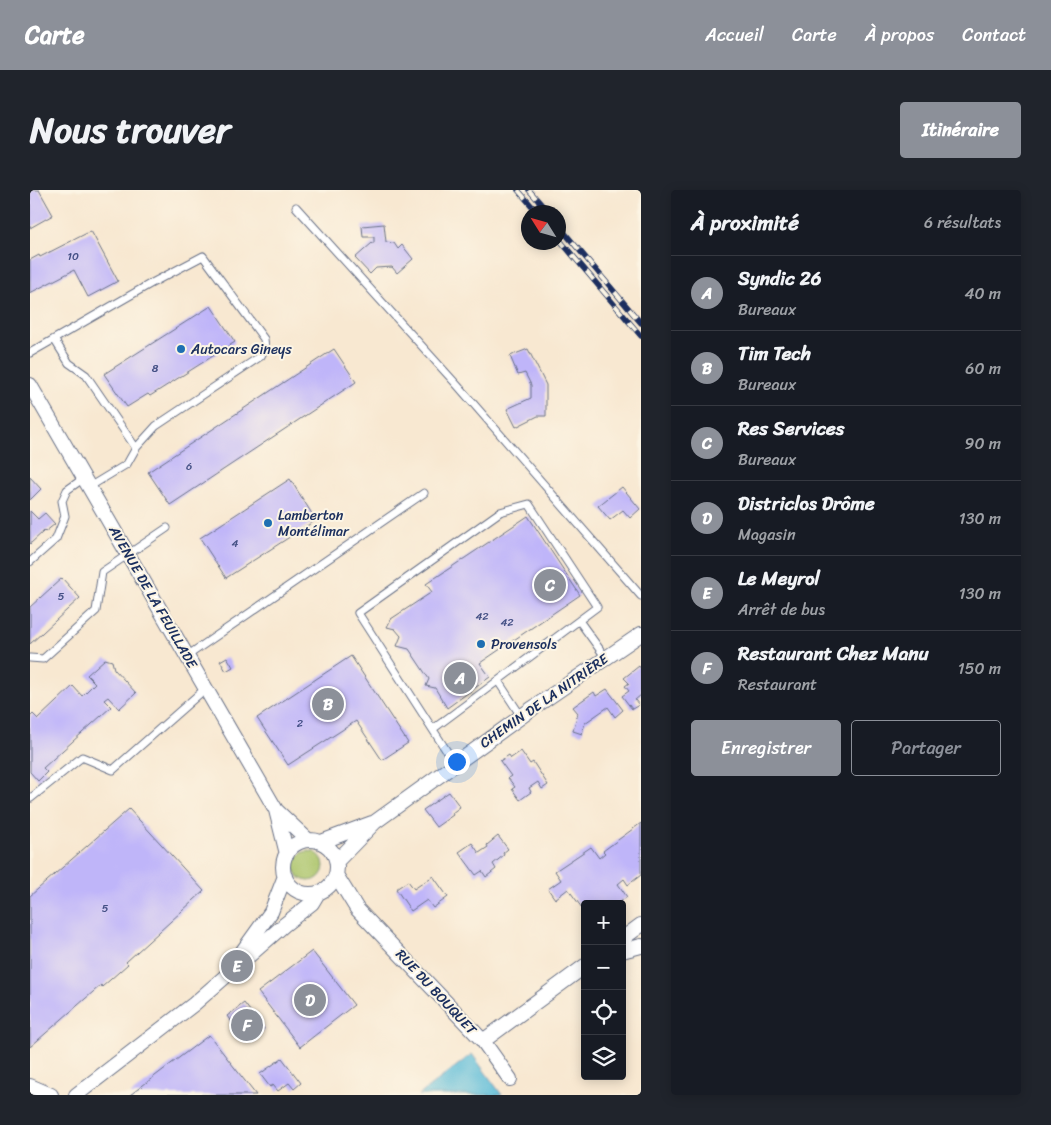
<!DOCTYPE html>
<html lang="fr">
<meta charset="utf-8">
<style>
:root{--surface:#171b24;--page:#20242c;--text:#f1f3f6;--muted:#9ea1a6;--line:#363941;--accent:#8c9099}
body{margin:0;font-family:Sriracha,sans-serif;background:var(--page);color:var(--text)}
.controls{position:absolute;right:15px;bottom:15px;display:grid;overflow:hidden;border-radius:5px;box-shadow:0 2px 12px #0003}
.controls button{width:45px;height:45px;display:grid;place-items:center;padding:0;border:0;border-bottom:1px solid var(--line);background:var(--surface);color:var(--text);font:25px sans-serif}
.compass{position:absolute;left:491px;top:15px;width:45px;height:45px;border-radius:50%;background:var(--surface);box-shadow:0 2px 12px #0003;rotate:307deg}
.you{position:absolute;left:426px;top:571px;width:18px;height:18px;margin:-12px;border:4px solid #fff;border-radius:50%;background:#1a73e8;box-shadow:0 0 0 8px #1a73e833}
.badge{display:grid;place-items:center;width:32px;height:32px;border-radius:50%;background:var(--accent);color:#fff;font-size:16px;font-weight:700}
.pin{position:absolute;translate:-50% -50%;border:2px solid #fff;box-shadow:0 1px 5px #0006}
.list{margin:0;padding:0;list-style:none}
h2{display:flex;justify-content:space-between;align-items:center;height:65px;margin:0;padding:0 20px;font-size:21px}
h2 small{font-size:16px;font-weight:400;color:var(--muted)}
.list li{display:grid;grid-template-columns:32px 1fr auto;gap:15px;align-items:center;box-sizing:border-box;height:75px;padding:0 20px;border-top:1px solid var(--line)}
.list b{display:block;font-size:19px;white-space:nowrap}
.list p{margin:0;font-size:16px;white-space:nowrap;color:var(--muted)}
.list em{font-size:16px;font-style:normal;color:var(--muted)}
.actions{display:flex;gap:10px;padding:15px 20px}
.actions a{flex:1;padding:11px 0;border:1px solid var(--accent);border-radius:5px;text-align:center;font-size:18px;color:var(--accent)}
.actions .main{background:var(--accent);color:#fff}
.icon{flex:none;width:28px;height:28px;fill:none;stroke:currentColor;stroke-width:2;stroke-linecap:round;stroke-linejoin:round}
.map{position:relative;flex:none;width:611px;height:905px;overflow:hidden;border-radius:5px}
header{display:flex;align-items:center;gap:30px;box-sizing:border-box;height:70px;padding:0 25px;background:var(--accent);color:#fff}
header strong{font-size:24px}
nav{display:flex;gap:28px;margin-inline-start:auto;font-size:18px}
.intro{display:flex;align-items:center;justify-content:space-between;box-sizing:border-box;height:120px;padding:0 30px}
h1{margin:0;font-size:35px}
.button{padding:12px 22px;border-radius:5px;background:var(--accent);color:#fff;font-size:18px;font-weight:700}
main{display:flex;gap:30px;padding:0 30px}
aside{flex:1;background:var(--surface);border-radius:5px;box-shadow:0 2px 12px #0003}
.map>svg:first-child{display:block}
.green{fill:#abc46a;stroke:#637a64}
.water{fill:#5abbd8;stroke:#3a759b}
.building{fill:#bfb5f9}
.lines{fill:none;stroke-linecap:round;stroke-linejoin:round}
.service-casing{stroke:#687086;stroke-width:9}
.minor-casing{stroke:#687086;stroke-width:16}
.service{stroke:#fff;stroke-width:7}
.minor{stroke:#fff;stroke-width:14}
.rail-casing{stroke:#1b2f5e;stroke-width:5.5}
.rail{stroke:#fcf5e5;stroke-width:4;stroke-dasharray:11;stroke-linecap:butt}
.poi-dot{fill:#1f6fb2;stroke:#fcf5e5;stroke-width:2}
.labels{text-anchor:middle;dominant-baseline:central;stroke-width:4;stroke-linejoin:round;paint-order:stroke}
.number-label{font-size:11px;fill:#445085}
.poi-label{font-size:14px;fill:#1b2f5e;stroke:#fcf5e5;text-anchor:start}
.street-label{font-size:14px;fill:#1b2f5e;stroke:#fcf5e5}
</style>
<header>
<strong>Carte</strong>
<nav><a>Accueil</a><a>Carte</a><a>À propos</a><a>Contact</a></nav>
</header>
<div class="intro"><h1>Nous trouver</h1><a class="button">Itinéraire</a></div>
<main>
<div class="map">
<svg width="611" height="905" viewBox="0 0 611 905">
<rect width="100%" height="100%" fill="#fcf5e5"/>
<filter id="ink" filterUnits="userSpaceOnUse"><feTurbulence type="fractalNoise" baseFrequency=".02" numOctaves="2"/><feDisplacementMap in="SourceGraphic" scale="10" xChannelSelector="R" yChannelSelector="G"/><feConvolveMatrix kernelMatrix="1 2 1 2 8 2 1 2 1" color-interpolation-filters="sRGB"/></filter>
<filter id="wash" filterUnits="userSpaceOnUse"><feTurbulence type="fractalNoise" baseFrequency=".0096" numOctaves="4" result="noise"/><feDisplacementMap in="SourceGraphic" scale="20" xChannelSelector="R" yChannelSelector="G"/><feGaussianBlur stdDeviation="1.12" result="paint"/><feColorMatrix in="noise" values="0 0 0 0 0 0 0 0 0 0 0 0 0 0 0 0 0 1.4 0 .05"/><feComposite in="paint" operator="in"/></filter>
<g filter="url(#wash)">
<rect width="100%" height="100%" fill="#f8e8d1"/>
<path class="green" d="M264 676a15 15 0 1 1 30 0a15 15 0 1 1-30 0Z"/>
<path class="water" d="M442,864L472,905H389Z"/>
<g id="blocks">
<path class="building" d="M0,0H9L23,25L0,38Z
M354,34L356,52L364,53L368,59L372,55L383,69L367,83L362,77L346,78L340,84L325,68L342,53H344V47H333L332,36Z
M61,41L88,91L58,107L44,80L0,103V70L9,65L10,67Z
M181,116L205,152L120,206L118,204L97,217L74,184Z
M304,159L326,192L140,315L118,282Z
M498,159L516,195V226H508L486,237L477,219L501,208V195L495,183L488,185L480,166Z
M0,287L11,299L0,310Z
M260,289L286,330L196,388L170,348Z
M592,297L610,319L600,328L593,320L580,330L568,316Z
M0,321L8,329L15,323L25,334L15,342L14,341L0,354Z
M498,326L550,405L450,473L460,487L417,518L405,498L396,496L399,489L379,459L367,456L371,446L365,439L357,437L361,429L402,402L396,394Z
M32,388L50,408L0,454V417Z
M321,466L378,553L352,570L326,531L258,575L227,528Z
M197,467L203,477L196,481L190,471Z
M75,469L82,471L84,479L106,503L89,519L78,507L74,510L81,517L13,578L17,582L8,591L0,582V527L3,524L8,529L43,496L52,506L65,493L57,485Z
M609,476L611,479V505L605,510L609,515L602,519L592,506L599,501L595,496L599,493L594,488Z
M577,499L593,520L585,527L578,517L555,533L552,544L543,541L548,523L543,517L564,502L566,506Z
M491,561L500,574L503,572L518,595L512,599L508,592L499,598L501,602L490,610L482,599L485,597L478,588L481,586L470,571L479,565L481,568Z
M419,602L430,617L422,623L423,625L406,637L393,620Z
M99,619L174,701L96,772L98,774L72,797L71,795L0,857V706Z
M611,633V685L598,695L594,689L588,694L597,707L587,714H555V722L538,699L525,709L518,699L531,690L525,681L561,657L569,668L575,663L573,661Z
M468,646L478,659L473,663L474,665L463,674L466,679L456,687L452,681L446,685L429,662L442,653L449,663L458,657L457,655Z
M403,686L418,707L403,718L397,710L381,721L366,699L378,691L384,699Z
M282,761L324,815L270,857L228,802Z
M214,813L234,839L216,852L197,826Z
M179,845L226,905H100Z
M252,868L271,893L264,899L259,893L248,901L243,895L240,897L230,884Z"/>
</g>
</g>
<g filter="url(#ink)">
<use href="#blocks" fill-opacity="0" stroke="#687086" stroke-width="1"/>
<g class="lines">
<g class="service-casing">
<path id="service" d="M266,17L428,196L611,406
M24,149L39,173L56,185L106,258
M0,163L120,94L173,66L234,149L235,158L231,166L126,236L106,258L97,274L59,297
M0,372L26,349L35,326L32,311L37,300L54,288
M550,432L576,468
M157,466L394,303
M0,468L13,469L66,421L72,382L137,338
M468,491L491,526
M403,539L567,417L499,314L470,322L328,423L425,574
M0,607L1,608L52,567L83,580L176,498"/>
</g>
<g class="minor-casing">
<path id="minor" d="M0,195L246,620L257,664
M246,620L278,650
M253 677a27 27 0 1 1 54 0a27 27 0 1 1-54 0Z
M291,652L342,633
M307,671L345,632L503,518L611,444
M306,685L327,719L453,851L480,889
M592,749L611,735
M592,761L611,756
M210,765L241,722L255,686
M453,851L555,776
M0,896L21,905
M46,905L164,814L254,735L282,713L288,703"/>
</g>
<use href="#service" class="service"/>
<use href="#minor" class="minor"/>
<g class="rail-casing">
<path id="rail" d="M488,0L507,22
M499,0L518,22
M528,35L611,133
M528,48L611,146"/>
</g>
<use href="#rail" class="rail"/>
</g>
</g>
<g class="poi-dot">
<circle cx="151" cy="159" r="5"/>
<circle cx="238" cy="333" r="5"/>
<circle cx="451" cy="454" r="5"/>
</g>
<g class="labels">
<g class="number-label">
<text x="43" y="66">10</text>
<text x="125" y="178">8</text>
<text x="159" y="276">6</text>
<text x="205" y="353">4</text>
<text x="31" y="406">5</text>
<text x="452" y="426">42</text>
<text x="477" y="432">42</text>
<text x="270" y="533">2</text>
<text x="75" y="718">5</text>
</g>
<g class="poi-label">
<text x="161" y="159">Autocars Gineys</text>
<text x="248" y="325">Lamberton<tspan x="248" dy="16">Montélimar</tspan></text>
<text x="461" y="454">Provensols</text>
</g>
<g class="street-label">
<text transform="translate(123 407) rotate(60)">AVENUE DE LA FEUILLADE</text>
<text transform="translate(514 511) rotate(-35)">CHEMIN DE LA NITRIÈRE</text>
<text transform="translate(406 802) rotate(47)">RUE DU BOUQUET</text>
</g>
</g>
</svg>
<div class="controls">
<button>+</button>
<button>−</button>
<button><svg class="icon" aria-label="locate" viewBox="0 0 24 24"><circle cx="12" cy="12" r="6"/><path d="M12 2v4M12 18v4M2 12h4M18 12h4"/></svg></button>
<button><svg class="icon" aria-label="layers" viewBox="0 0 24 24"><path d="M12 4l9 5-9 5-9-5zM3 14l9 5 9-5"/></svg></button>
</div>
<svg class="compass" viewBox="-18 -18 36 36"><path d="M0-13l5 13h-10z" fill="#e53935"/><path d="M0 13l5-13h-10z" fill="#9ea1a6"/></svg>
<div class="you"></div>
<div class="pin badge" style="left:430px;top:488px">A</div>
<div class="pin badge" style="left:298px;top:514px">B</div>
<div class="pin badge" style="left:520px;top:395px">C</div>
<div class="pin badge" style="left:280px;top:810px">D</div>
<div class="pin badge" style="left:207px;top:776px">E</div>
<div class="pin badge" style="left:217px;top:835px">F</div>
</div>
<aside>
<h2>À proximité<small>6 résultats</small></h2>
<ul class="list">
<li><span class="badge">A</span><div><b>Syndic 26</b><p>Bureaux</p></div><em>40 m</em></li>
<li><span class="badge">B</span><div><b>Tim Tech</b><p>Bureaux</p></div><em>60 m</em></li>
<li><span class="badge">C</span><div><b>Res Services</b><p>Bureaux</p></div><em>90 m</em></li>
<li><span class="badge">D</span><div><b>Districlos Drôme</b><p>Magasin</p></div><em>130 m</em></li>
<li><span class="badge">E</span><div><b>Le Meyrol</b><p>Arrêt de bus</p></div><em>130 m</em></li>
<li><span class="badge">F</span><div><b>Restaurant Chez Manu</b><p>Restaurant</p></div><em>150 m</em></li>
</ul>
<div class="actions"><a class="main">Enregistrer</a><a>Partager</a></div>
</aside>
</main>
